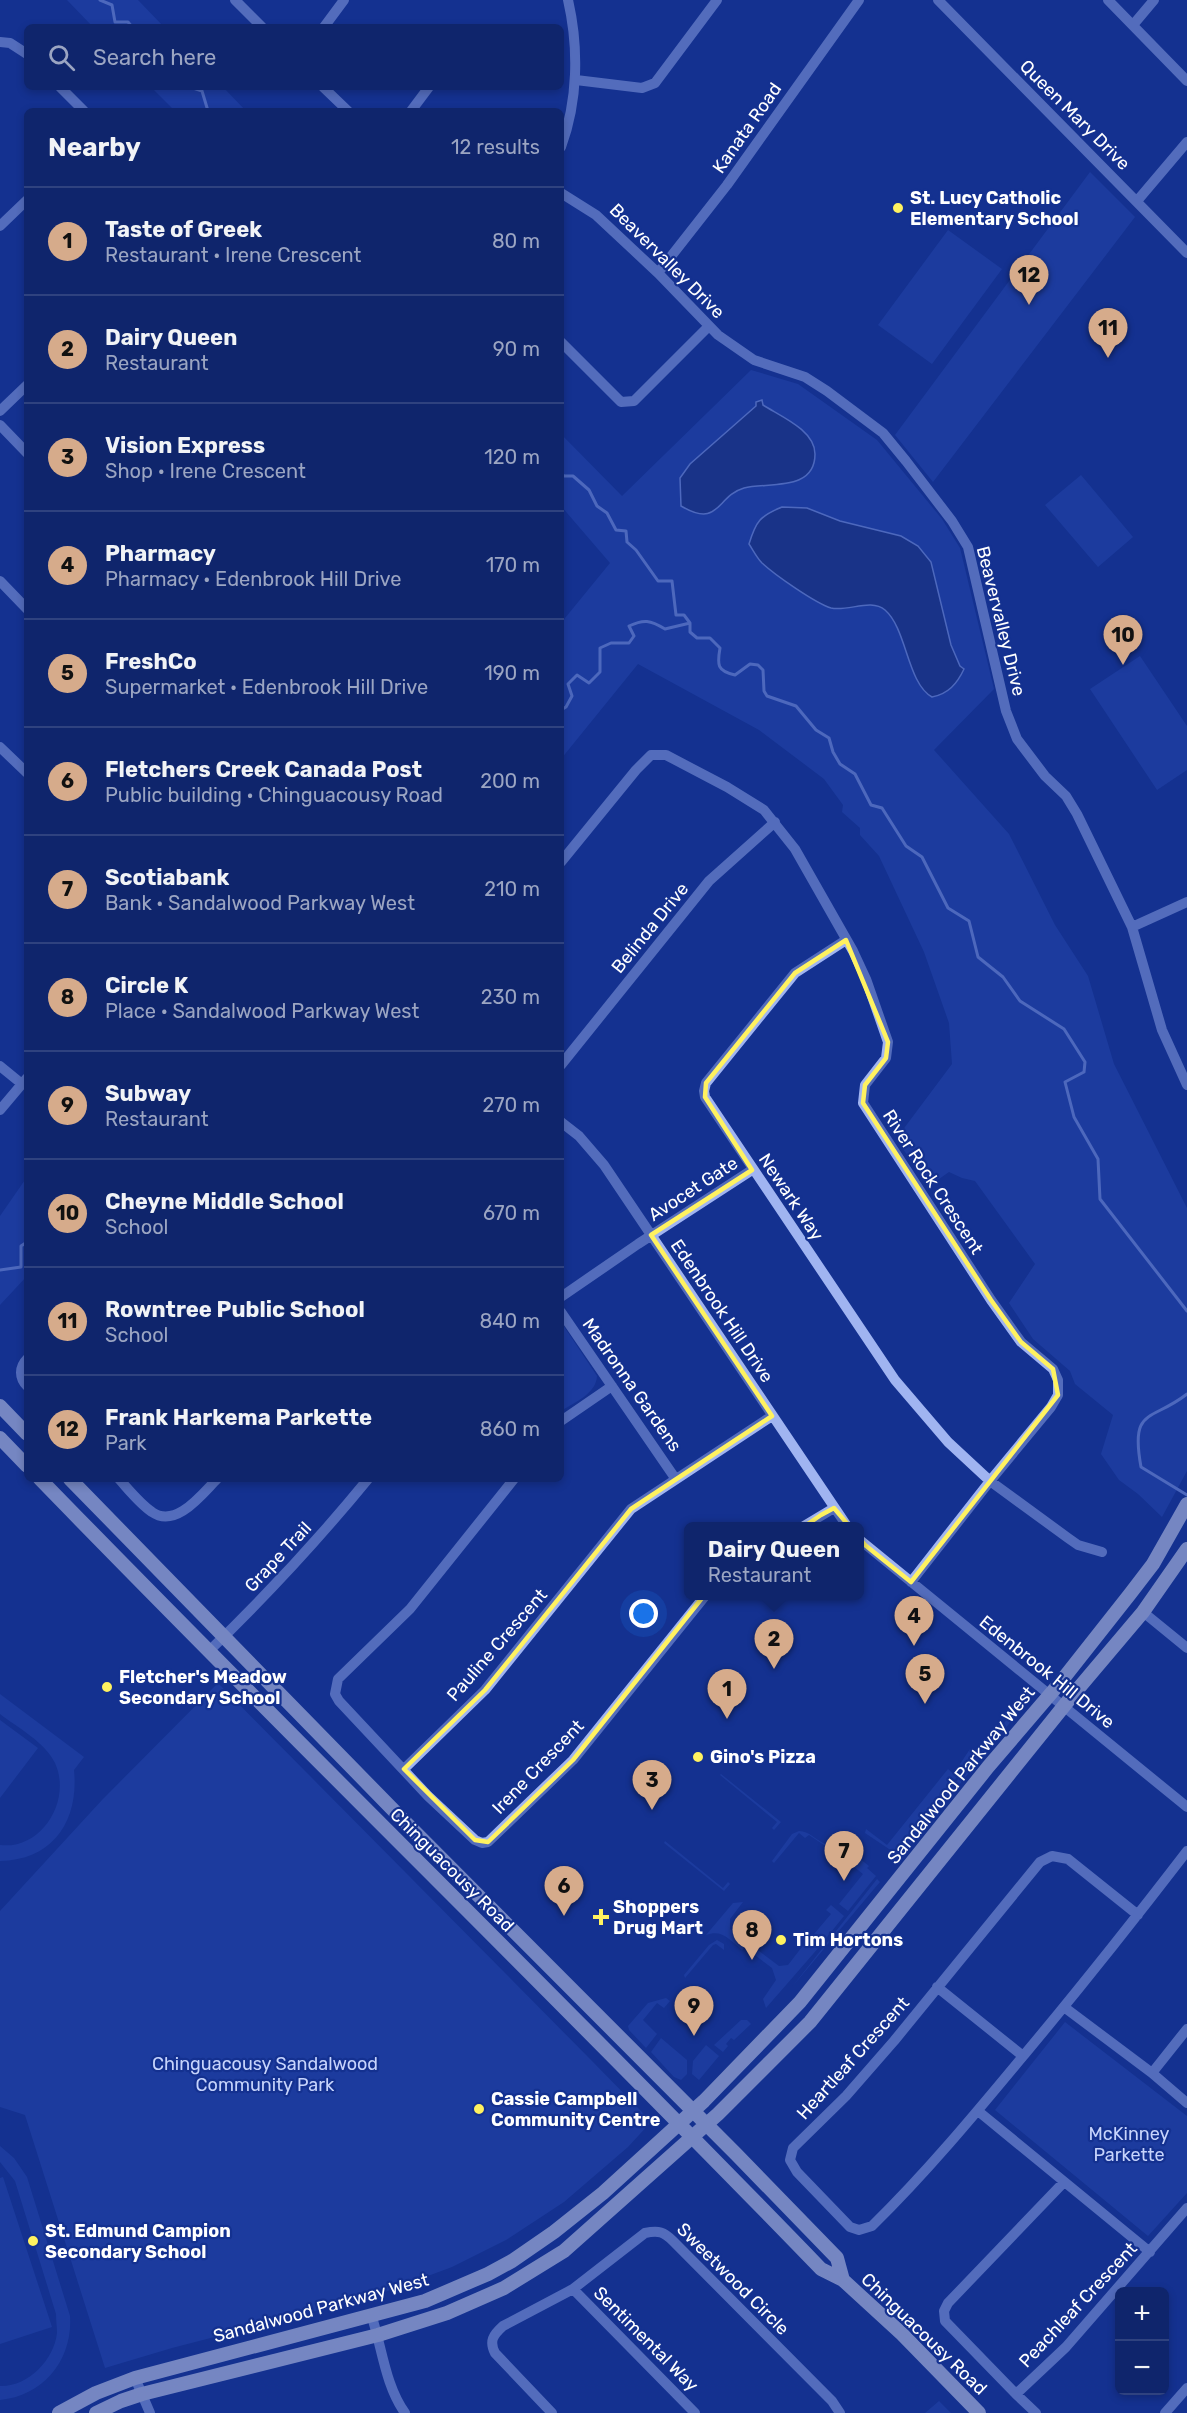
<!DOCTYPE html>
<meta charset="utf-8">
<style>
:root{--surface:#0f256c;--page:#182d72;--text:#f1f3f6;--muted:#9ba5c2;--line:#2f427f;--accent:#d6ab8b}
body{margin:0;font-family:Rubik,sans-serif;background:var(--page);color:var(--text)}
.controls{position:absolute;right:18px;bottom:18px;display:grid;overflow:hidden;border-radius:9px;box-shadow:0 3px 9px #0003}
.controls button{width:54px;height:54px;display:grid;place-items:center;padding:0;border:0;border-bottom:2px solid var(--line);background:var(--surface);color:var(--text);font:30px sans-serif}
.you{position:absolute;left:644px;top:1614px;width:21px;height:21px;margin:-15px;border:4px solid #fff;border-radius:50%;background:#1a73e8;box-shadow:0 0 0 9px #1a73e833}
.badge{display:grid;place-items:center;width:39px;height:39px;border-radius:50%;background:var(--accent);color:#111;font-size:20px;font-weight:700}
.pin{position:absolute;translate:-50% -50px;filter:drop-shadow(0 2px 3px #0008)}
.pin::after{content:'';position:absolute;top:32px;width:21px;height:18px;background:inherit;clip-path:polygon(0 0,100% 0,50% 100%)}
.popup{position:absolute;left:684px;top:1522px;width:180px;height:78px;box-sizing:border-box;display:grid;place-content:center;border-radius:9px;background:var(--surface);filter:drop-shadow(0 2px 4px #0005);font-size:20px;white-space:nowrap;color:var(--muted)}
.popup b{font-size:22px;color:var(--text)}
.popup::after{content:'';position:absolute;left:50%;top:100%;margin-left:-12px;border:12px solid transparent;border-top-color:var(--surface)}
.list{margin:0;padding:0;list-style:none}
h2{display:flex;justify-content:space-between;align-items:center;height:78px;margin:0;padding:0 24px;font-size:26px}
h2 small{font-size:20px;font-weight:400;color:var(--muted)}
.list li{display:grid;grid-template-columns:39px 1fr auto;gap:18px;align-items:center;box-sizing:border-box;height:108px;padding:0 24px;border-top:2px solid var(--line)}
.list b{display:block;font-size:22px;white-space:nowrap}
.list p{margin:0;font-size:20px;white-space:nowrap;color:var(--muted)}
.list em{font-size:20px;font-style:normal;color:var(--muted)}
.icon{flex:none;width:33px;height:33px;fill:none;stroke:currentColor;stroke-width:2;stroke-linecap:round;stroke-linejoin:round}
.map{position:relative;flex:none;width:1187px;height:2413px;overflow:hidden}
.search{position:absolute;background:var(--surface);box-shadow:0 3px 9px #0003;left:24px;top:24px;width:540px;height:66px;display:flex;align-items:center;gap:15px;box-sizing:border-box;padding:0 21px;border-radius:9px;color:var(--muted);font-size:22px}
.panel{position:absolute;background:var(--surface);box-shadow:0 3px 9px #0003;left:24px;top:108px;width:540px;height:1374px;border-radius:9px}
.map>svg:first-child{display:block}
.green{fill:#2648af}
.water{fill:#1f357e;stroke:#92abf4;stroke-width:1.5}
.lines{fill:none;stroke-linecap:round;stroke-linejoin:round}
.stream{stroke:#92abf4;stroke-width:3}
.minor{stroke:#a0b4f1;stroke-width:10}
.major{stroke:#eaeeff;stroke-width:14}
.marked{fill:none;stroke:#fff260;stroke-width:4.5;stroke-linejoin:round}
.poi-dot{fill:#fff260;stroke:#143190;stroke-width:2}
.labels{text-anchor:middle;dominant-baseline:central;stroke-width:4.5;stroke-linejoin:round;paint-order:stroke}
.street-label{font-size:18px;fill:#fff;stroke:#143190}
.poi-label{font-size:18px;font-weight:bold;fill:#fff;stroke:#143190;text-anchor:start}
.park-label{font-size:18px;fill:#c7d4fc;stroke:#143190}
</style>
<div class="map">
<svg width="1187" height="2413" viewBox="0 0 1187 2413">
<rect width="100%" height="100%" fill="#143190"/>
<path class="green" d="M67,0H138L164,27H93Z
M151,87H223L246,111H175Z
M1090,172L1135,217L933,482L895,435Z
M948,230L1002,269L932,364L878,325Z
M751,370L798,384L877,440L942,519L960,548L994,689L934,750L1009,834L1055,925L1088,976L1114,1064L1187,1208V1471L1162,1517L1138,1494L1119,1480L1101,1454L1113,1415L1075,1384L1070,1371L1033,1339L1009,1303L1035,1264L975,1181L962,1178L949,1172L929,1186L896,1139L952,1064L949,1023L924,952L879,856L860,835V828L842,812L843,805L824,779L759,730L638,664L561,759V623L610,563L561,506V434L622,496Z
M1081,475L1133,537L1098,567L1045,505Z
M1140,656L1187,726V770L1157,790L1090,689Z
M27,1177V1276L0,1305V1216Z
M561,1322L597,1376C596,1394 575,1402 561,1411Z
M218,1683L593,2062L642,2112L650,2123L628,2147L564,2202L506,2240L452,2267L377,2295L172,2348L105,2368L25,2115L0,2107V1911L102,1800Z
M0,1694L84,1757L74,1770C79,1820 54,1860 0,1861V1845C42,1850 72,1800 55,1763C45,1742 18,1728 0,1714Z
M1023,1700V1703L1017,1714L906,1850L902,1855L897,1854Z
M0,1720L38,1748L0,1798Z
M970,1749L976,1754L960,1773L956,1770Z
M948,1769L957,1777L895,1853L865,1833L866,1829L887,1845Z
M721,1774L781,1822L774,1830L772,1828L777,1822L720,1775Z
M799,1831C809,1831 816,1840 825,1844C846,1852 850,1850 869,1866L867,1868L876,1876L848,1911L839,1904L863,1874L839,1855L835,1859L827,1847L809,1835L805,1838L799,1833L774,1863L772,1861L792,1834Z
M665,1841L723,1888L728,1882L730,1884L724,1891L664,1843Z
M877,1879L880,1882L874,1889L792,1987Z
M743,1902L730,1919V1929L779,1966L788,1965L805,1943L808,1936L820,1946L766,2008L763,1999L776,1980L772,1968L747,1949L745,1947L742,1950C729,1939 722,1929 706,1935L733,1903Z
M831,1905L844,1916L823,1942L814,1934L831,1914L826,1910Z
M717,1940L724,1944V1950L716,1944L713,1945L685,1978L684,1975L709,1945Z
M666,1998L670,2001L664,2008L657,2003L643,2020L657,2034L646,2048L629,2030L628,2026L648,2003Z
M741,2020H747L751,2024L734,2040L731,2038L726,2044L728,2046L723,2052L714,2045Z
M1065,2022L1187,2116V2193L1148,2236L995,2110Z
M661,2038L687,2060V2074L681,2080L674,2077L651,2052Z
M706,2045L719,2056L699,2080L692,2074L693,2061Z
M0,2146L14,2158L27,2177L70,2316C73,2359 44,2396 0,2400V2386C28,2387 54,2360 57,2333C57,2327 56,2320 56,2314L15,2181L0,2162Z
M3,2177L52,2327L0,2344V2178Z
M939,2401L951,2413H925Z"/>
<path class="water" d="M762,400L763,405C780,416 815,430 815,454C815,492 768,482 744,488C716,496 720,529 681,506L680,478L690,464L756,406V402Z
M782,507L807,508L840,521L901,536L918,546L931,562L951,645L960,666L964,669C957,684 948,694 932,697C907,683 907,629 885,610C871,598 848,612 831,608C815,603 775,575 762,563C757,558 753,550 749,544C756,521 760,516 782,507Z"/>
<g class="lines">
<path class="stream" d="M100,0L112,5L115,22H128L132,27
M190,87L202,91L208,111
M561,473L564,476H573L589,490L597,506L607,513L616,530L626,531L627,542L636,550L658,581H672L676,615H684L690,623V632L697,638H710L720,648C717,665 717,671 735,675L750,664L758,665L763,670L764,691L767,696L796,706L816,730L829,738L833,752L840,764L855,774L871,805L882,808L906,846L922,857L948,908L969,921L978,957L1003,977L1020,1001L1064,1029L1085,1062L1084,1072L1065,1082L1074,1117L1098,1159L1100,1199L1187,1311
M561,710L566,707L572,696L568,684L577,675L589,683L600,672V648L611,643H629L634,636L629,626C644,619 650,620 665,629L690,623
M0,1270L21,1267V1246L27,1242
M1187,1394C1151,1422 1130,1407 1141,1467L1187,1495"/>
<path class="minor" d="M235,0L262,27
M938,0L1187,253
M1108,0L1187,81
M1133,25L1154,0
M324,27L344,0
M0,42L10,43L27,54
M576,80L642,88L655,83L717,0
M60,87L84,111
M323,87L348,111
M411,111L429,87
M561,147C578,101 579,48 568,0
M561,193L596,215L658,273L718,335L754,360L805,377L827,391L883,433L906,461L952,521L968,547L1006,711L1017,739L1045,776L1066,796L1077,814L1132,927L1162,1030L1187,1085
M1137,201L1187,142
M0,226L27,200
M658,273L727,185L859,0
M561,342L621,402L634,401L709,326
M0,411L27,385
M0,425L27,453
M0,581L27,609
M0,747L27,773
M561,862L636,770L651,755H666L727,787L764,810L795,849L853,951L866,979L888,1042L886,1058L865,1085L863,1103L991,1300L1021,1342L1053,1369L1058,1380V1395L1051,1407L990,1481L911,1582
M1132,927L1187,902
M846,940L795,973L706,1083L704,1091L705,1097L895,1380L948,1442L990,1481L1068,1538L1078,1545L1102,1552
M561,1065L709,881L775,822
M0,1066L22,1084
M0,1110L27,1078
M561,1122L579,1136L604,1165L847,1526
M561,1297L638,1244L752,1170
M561,1312L675,1478
M27,1359C19,1367 19,1378 27,1386
M561,1421L612,1386
M119,1479C129,1490 140,1504 152,1512C176,1529 202,1494 217,1479
M514,1479L410,1609L338,1679L335,1694L339,1701L428,1796L475,1840L482,1843L488,1842L573,1760L705,1596
M804,1526L834,1508
M860,1540L1187,1807
M1143,1612L1187,1648
M208,1652C264,1598 318,1540 368,1479
M404,1769L485,1690L631,1509L772,1416
M1138,1915L1068,1859L1052,1856L1040,1862L894,2041L846,2096L793,2148L790,2160L797,2172L850,2227L859,2230L872,2226C927,2172 975,2114 1024,2055C1080,1988 1134,1920 1187,1851
M937,1987L1023,2056
M1064,2007L1152,2073L1187,2103
M1152,2073L1187,2029
M978,2111L1150,2252
M1064,2182L948,2303L944,2311L945,2321L1016,2394L1066,2347L1187,2208
M573,2289L695,2413
M371,2314C382,2347 385,2385 405,2413
M135,2378L150,2413
M1016,2394L1036,2413
M552,2413L495,2353C489,2341 493,2335 503,2326L573,2289L645,2233C659,2230 664,2232 673,2241L832,2401L840,2413
M1165,2413L1187,2388"/>
<path class="major" d="M0,1406L27,1434
M0,1438L27,1466
M40,1479C298,1745 564,2003 821,2269L843,2280L902,2334L979,2413
M70,1479L405,1822L736,2154L837,2258L843,2280
M59,2413L96,2393L135,2378L425,2301L488,2274L512,2261L554,2232L603,2193L704,2101L800,2002L988,1767L1059,1684L1130,1594L1153,1564L1187,1504
M96,2413L121,2401L142,2394L378,2335L447,2313L504,2288L564,2251L718,2114L810,2022L1072,1696L1143,1612L1187,1549"/>
</g>
<path d="M0 0H1187V2413H0ZM846,940L888,1042L886,1058L865,1085L863,1103L991,1300L1021,1342L1053,1369L1058,1395L911,1582L865,1545L834,1508L821,1515L706,1593L573,1760L488,1842L475,1840L404,1769L485,1690L631,1509L772,1416L651,1235L752,1170L705,1097L706,1083L795,973Z" fill="#143190" fill-opacity=".55" fill-rule="evenodd"/>
<path class="marked" d="M846,940L888,1042L886,1058L865,1085L863,1103L991,1300L1021,1342L1053,1369L1058,1395L911,1582L865,1545L834,1508L821,1515L706,1593L573,1760L488,1842L475,1840L404,1769L485,1690L631,1509L772,1416L651,1235L752,1170L705,1097L706,1083L795,973Z"/>
<g class="poi-dot">
<circle cx="898" cy="208" r="6"/>
<circle cx="107" cy="1687" r="6"/>
<circle cx="698" cy="1757" r="6"/>
<path d="M598 1908h6v6h6v6h-6v6h-6v-6h-6v-6h6z"/>
<circle cx="781" cy="1940" r="6"/>
<circle cx="479" cy="2109" r="6"/>
<circle cx="33" cy="2241" r="6"/>
</g>
<g class="labels">
<g class="street-label">
<text transform="translate(1075 115) rotate(45)">Queen Mary Drive</text>
<text transform="translate(747 128) rotate(-55)">Kanata Road</text>
<text transform="translate(667 261) rotate(45)">Beavervalley Drive</text>
<text transform="translate(1001 621) rotate(76)">Beavervalley Drive</text>
<text transform="translate(650 928) rotate(-51)">Belinda Drive</text>
<text transform="translate(933 1182) rotate(57)">River Rock Crescent</text>
<text transform="translate(693 1189) rotate(-33)">Avocet Gate</text>
<text transform="translate(791 1197) rotate(56)">Newark Way</text>
<text transform="translate(722 1311) rotate(56)">Edenbrook Hill Drive</text>
<text transform="translate(632 1385) rotate(55)">Madronna Gardens</text>
<text transform="translate(278 1557) rotate(-47)">Grape Trail</text>
<text transform="translate(497 1645) rotate(-49)">Pauline Crescent</text>
<text transform="translate(1047 1672) rotate(39)">Edenbrook Hill Drive</text>
<text transform="translate(538 1767) rotate(-46)">Irene Crescent</text>
<text transform="translate(961 1775) rotate(-51)">Sandalwood Parkway West</text>
<text transform="translate(452 1870) rotate(45)">Chinguacousy Road</text>
<text transform="translate(853 2058) rotate(-48)">Heartleaf Crescent</text>
<text transform="translate(733 2279) rotate(45)">Sweetwood Circle</text>
<text transform="translate(1078 2305) rotate(-47)">Peachleaf Crescent</text>
<text transform="translate(321 2308) rotate(-15)">Sandalwood Parkway West</text>
<text transform="translate(924 2334) rotate(44)">Chinguacousy Road</text>
<text transform="translate(646 2339) rotate(45)">Sentimental Way</text>
</g>
<g class="poi-label">
<text x="910" y="198">St. Lucy Catholic<tspan x="910" dy="21">Elementary School</tspan></text>
<text x="119" y="1677">Fletcher's Meadow<tspan x="119" dy="21">Secondary School</tspan></text>
<text x="710" y="1757">Gino's Pizza</text>
<text x="613" y="1907">Shoppers<tspan x="613" dy="21">Drug Mart</tspan></text>
<text x="793" y="1940">Tim Hortons</text>
<text x="491" y="2099">Cassie Campbell<tspan x="491" dy="21">Community Centre</tspan></text>
<text x="45" y="2231">St. Edmund Campion<tspan x="45" dy="21">Secondary School</tspan></text>
</g>
<g class="park-label">
<text x="265" y="2064">Chinguacousy Sandalwood<tspan x="265" dy="21">Community Park</tspan></text>
<text x="1129" y="2134">McKinney<tspan x="1129" dy="21">Parkette</tspan></text>
</g>
</g>
</svg>
<div class="controls">
<button>+</button>
<button>−</button>
</div>
<div class="you"></div>
<div class="pin badge" style="left:727px;top:1719px">1</div>
<div class="pin badge" style="left:774px;top:1669px">2</div>
<div class="popup"><b>Dairy Queen</b>Restaurant</div>
<div class="pin badge" style="left:652px;top:1810px">3</div>
<div class="pin badge" style="left:914px;top:1646px">4</div>
<div class="pin badge" style="left:925px;top:1704px">5</div>
<div class="pin badge" style="left:564px;top:1916px">6</div>
<div class="pin badge" style="left:844px;top:1881px">7</div>
<div class="pin badge" style="left:752px;top:1960px">8</div>
<div class="pin badge" style="left:694px;top:2036px">9</div>
<div class="pin badge" style="left:1123px;top:665px">10</div>
<div class="pin badge" style="left:1108px;top:358px">11</div>
<div class="pin badge" style="left:1029px;top:305px">12</div>
<div class="search"><svg class="icon" aria-label="search" viewBox="0 0 24 24"><circle cx="10" cy="10" r="6"/><path d="M15 15l6 6"/></svg>Search here</div>
<section class="panel">
<h2>Nearby<small>12 results</small></h2>
<ul class="list">
<li><span class="badge">1</span><div><b>Taste of Greek</b><p>Restaurant · Irene Crescent</p></div><em>80 m</em></li>
<li><span class="badge">2</span><div><b>Dairy Queen</b><p>Restaurant</p></div><em>90 m</em></li>
<li><span class="badge">3</span><div><b>Vision Express</b><p>Shop · Irene Crescent</p></div><em>120 m</em></li>
<li><span class="badge">4</span><div><b>Pharmacy</b><p>Pharmacy · Edenbrook Hill Drive</p></div><em>170 m</em></li>
<li><span class="badge">5</span><div><b>FreshCo</b><p>Supermarket · Edenbrook Hill Drive</p></div><em>190 m</em></li>
<li><span class="badge">6</span><div><b>Fletchers Creek Canada Post</b><p>Public building · Chinguacousy Road</p></div><em>200 m</em></li>
<li><span class="badge">7</span><div><b>Scotiabank</b><p>Bank · Sandalwood Parkway West</p></div><em>210 m</em></li>
<li><span class="badge">8</span><div><b>Circle K</b><p>Place · Sandalwood Parkway West</p></div><em>230 m</em></li>
<li><span class="badge">9</span><div><b>Subway</b><p>Restaurant</p></div><em>270 m</em></li>
<li><span class="badge">10</span><div><b>Cheyne Middle School</b><p>School</p></div><em>670 m</em></li>
<li><span class="badge">11</span><div><b>Rowntree Public School</b><p>School</p></div><em>840 m</em></li>
<li><span class="badge">12</span><div><b>Frank Harkema Parkette</b><p>Park</p></div><em>860 m</em></li>
</ul>
</section>
</div>
